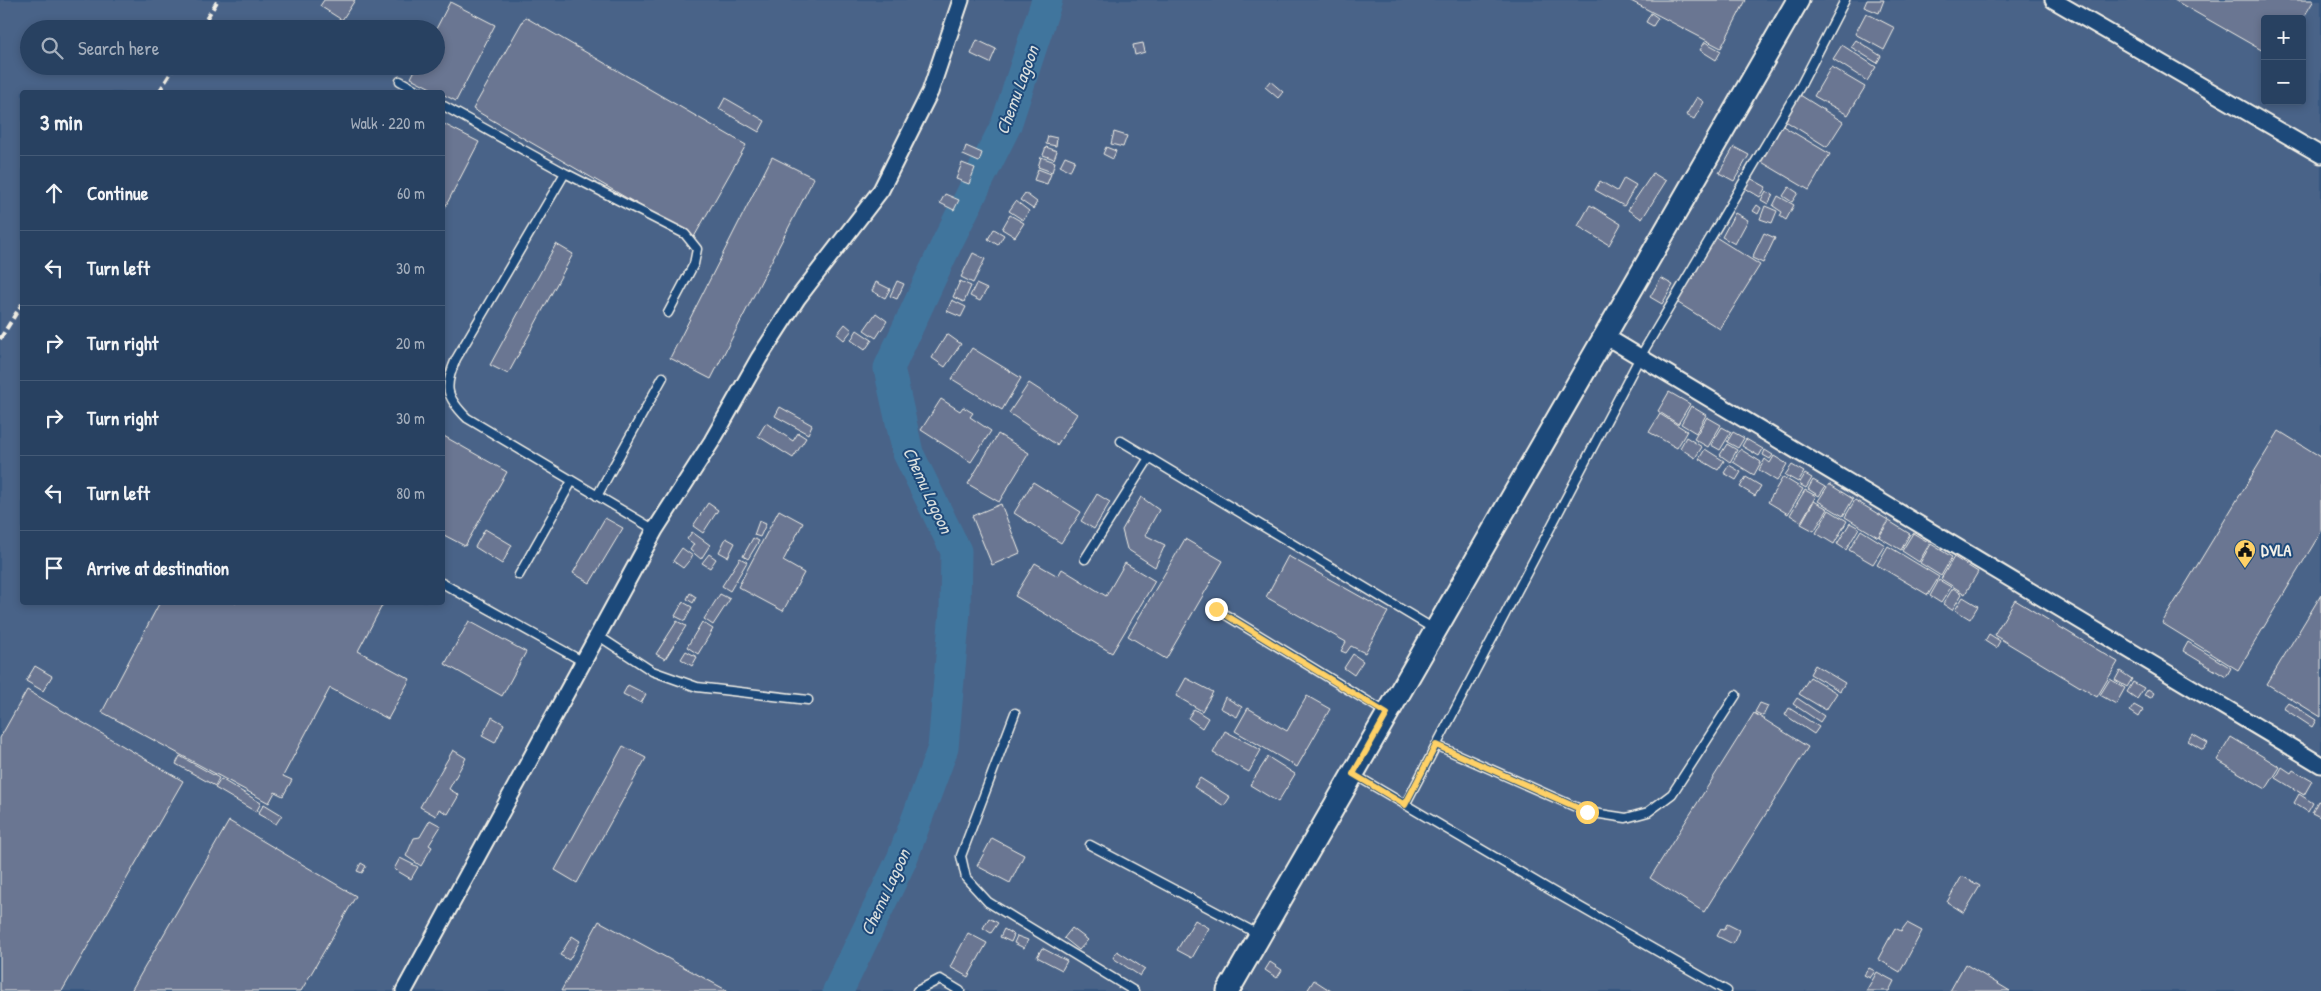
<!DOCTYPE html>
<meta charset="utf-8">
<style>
:root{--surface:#284161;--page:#344c6a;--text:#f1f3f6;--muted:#a5afbd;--line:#445a76}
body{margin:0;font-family:"Patrick Hand",sans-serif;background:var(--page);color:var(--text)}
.controls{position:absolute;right:15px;top:15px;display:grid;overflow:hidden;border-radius:5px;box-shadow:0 2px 8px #0003}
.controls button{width:45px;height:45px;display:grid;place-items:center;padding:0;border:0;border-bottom:1px solid var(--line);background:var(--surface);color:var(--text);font:25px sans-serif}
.stop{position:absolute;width:15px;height:15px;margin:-11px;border:4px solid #ffd166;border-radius:50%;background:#fff}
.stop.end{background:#ffd166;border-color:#fff;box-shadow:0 1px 5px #0008}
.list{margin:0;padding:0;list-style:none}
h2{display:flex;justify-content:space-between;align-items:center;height:65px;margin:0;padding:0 20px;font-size:21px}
h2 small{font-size:16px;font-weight:400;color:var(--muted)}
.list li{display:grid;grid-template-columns:32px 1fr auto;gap:15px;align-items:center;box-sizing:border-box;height:75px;padding:0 20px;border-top:1px solid var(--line)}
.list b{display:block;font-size:19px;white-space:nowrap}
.list em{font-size:16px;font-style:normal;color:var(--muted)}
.icon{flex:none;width:28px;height:28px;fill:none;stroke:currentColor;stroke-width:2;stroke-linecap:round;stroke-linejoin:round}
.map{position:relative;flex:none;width:2321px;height:991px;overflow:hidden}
.search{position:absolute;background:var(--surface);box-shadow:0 2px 8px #0003;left:20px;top:20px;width:425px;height:55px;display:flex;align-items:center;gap:12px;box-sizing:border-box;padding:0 18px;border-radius:28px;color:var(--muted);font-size:19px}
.panel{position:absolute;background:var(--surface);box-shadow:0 2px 8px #0003;left:20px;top:90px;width:425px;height:515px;border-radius:5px}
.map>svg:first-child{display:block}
.built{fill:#496388;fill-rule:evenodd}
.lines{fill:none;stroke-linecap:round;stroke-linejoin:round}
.river{stroke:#40759d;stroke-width:31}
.building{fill:#6b7692;stroke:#f4f1e8}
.lane-casing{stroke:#f4f1e8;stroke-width:11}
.street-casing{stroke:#f4f1e8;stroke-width:19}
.secondary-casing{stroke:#f4f1e8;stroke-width:25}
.lane{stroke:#1f4a7a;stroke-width:8}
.street{stroke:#1f4a7a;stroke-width:15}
.secondary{stroke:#1f4a7a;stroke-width:21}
.rail{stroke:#f4f1e8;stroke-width:4;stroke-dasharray:8 4;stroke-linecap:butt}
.route{stroke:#ffd166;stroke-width:6}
.labels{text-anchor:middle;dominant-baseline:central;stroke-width:4;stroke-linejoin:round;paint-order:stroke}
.poi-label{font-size:16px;font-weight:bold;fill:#f4f1e8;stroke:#1f4a7a;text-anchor:start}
.water-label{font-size:18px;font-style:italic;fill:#d9dedd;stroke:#1f4a7a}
</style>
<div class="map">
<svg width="2321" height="991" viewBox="0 0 2321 991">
<rect width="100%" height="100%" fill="#365781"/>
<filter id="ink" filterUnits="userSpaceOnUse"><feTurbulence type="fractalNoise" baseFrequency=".02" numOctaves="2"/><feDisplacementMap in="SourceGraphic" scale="10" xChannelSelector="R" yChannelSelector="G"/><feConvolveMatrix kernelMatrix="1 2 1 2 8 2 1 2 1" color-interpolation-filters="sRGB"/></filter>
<g filter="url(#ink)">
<path class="built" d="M0,0H2321V991H0ZM2265,19H2302V101H2265ZM29,29H436V66H29ZM22,92H442V602H22Z"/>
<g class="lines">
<path class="river" d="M838,991L902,859L943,748L955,611L956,551L908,453L889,368L948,241L1006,125L1047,0"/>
</g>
<path class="building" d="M324,0H355L342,20L320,6Z
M1629,0H1746L1721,48Z
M1867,0H1884L1879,13L1864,7Z
M2174,0H2314L2302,20L2265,19V52Z
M450,2L495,25L456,101L411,78L417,66H436V29Z
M1651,13L1658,18L1653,26L1646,22Z
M1866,13L1895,28L1884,50L1855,34Z
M525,17L746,145L694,237L473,109Z
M977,40L996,49L990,63L971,54Z
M1856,40L1881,56L1877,63L1851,47Z
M1705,42L1721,51L1716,60L1700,50Z
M1143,43L1145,52L1135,55L1133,45Z
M1842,45L1876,67L1867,81L1833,59Z
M1831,67L1865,87L1848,115L1814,96Z
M1270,81L1283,92L1278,98L1265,87Z
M1800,95L1843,122L1827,147L1784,120Z
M1697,97L1704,102L1694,119L1686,115Z
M725,98L765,121L759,132L719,109Z
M442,123L479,142L442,213Z
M1781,125L1830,154L1809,190L1760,161Z
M1114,132L1127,136L1123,147L1111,144Z
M1048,136L1057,138L1056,146L1046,144Z
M966,146L982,153L979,162L963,155Z
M1046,147L1057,151L1054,159L1043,155Z
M1106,147L1116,151L1113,159L1103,154Z
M1734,147L1749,155L1734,181L1719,173Z
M1065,156L1075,160L1070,171L1060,166Z
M772,157L814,178L711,379L670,358Z
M1041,157L1055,162L1052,172L1038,167Z
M962,163L975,168L969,184L956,179Z
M1038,169L1051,174L1047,184L1034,180Z
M1653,173L1666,181L1642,219L1628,210Z
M1624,178L1636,185L1624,206L1595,190L1600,181L1617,191Z
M1750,178L1766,187L1760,197L1745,188Z
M1789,187L1798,193L1792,202L1783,196Z
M1766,191L1773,195L1768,204L1761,200Z
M1025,193L1037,202L1033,209L1020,200Z
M945,194L959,200L954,210L940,203Z
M1778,196L1794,205L1786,220L1780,216L1782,212L1773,206Z
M1016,201L1029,211L1023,220L1009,211Z
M1590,205L1621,224L1609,245L1578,226Z
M1757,205L1761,208L1758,214L1753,211Z
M1765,206L1777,211L1772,223L1760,219Z
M1735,213L1748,220L1735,244L1722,237Z
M1010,215L1024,223L1015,237L1002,229Z
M994,229L1004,235L998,245L988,239Z
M1764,233L1775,238L1763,263L1752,258Z
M1714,236L1760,265L1720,329L1675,301Z
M556,244L573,254L508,374L490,365Z
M973,253L985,259L973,283L961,277Z
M1661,278L1673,285L1662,304L1650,297Z
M897,281L904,284L897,299L890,296Z
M960,281L971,286L964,302L953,297Z
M876,282L890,289L885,298L872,291Z
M976,284L987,289L980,301L970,296Z
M952,300L966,307L961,317L947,311Z
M876,313L887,321L876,338L864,330Z
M845,324L852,330L844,340L837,334Z
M857,330L872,340L865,350L851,340Z
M947,334L961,344L945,367L932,358Z
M972,348L1021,378L1002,410L952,379Z
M1029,383L1077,414L1057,445L1009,413Z
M1669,392L1690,404L1678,424L1658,411Z
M941,399L960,411L963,407L973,413L970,417L991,431L971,462L921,430Z
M1691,406L1706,415L1696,433L1681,424Z
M780,407L812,425L808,434L775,416Z
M1660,414L1687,431L1677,448L1649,432Z
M1707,417L1721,425L1708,447L1694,439Z
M766,423L793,441L798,433L806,438L793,458L758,436Z
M1722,427L1731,432L1720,450L1711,445Z
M2279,431L2321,457V532L2238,670L2162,623Z
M1733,432L1744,438L1738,448L1727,442Z
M998,434L1029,453L999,502L968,484Z
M442,435L507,472L465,546L442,534Z
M1686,437L1702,447L1695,458L1680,448Z
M1746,439L1763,449L1759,456L1742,446Z
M1727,444L1737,450L1730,462L1720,455Z
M1705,449L1724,461L1718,470L1699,459Z
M1740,449L1761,462L1754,475L1733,462Z
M1765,450L1773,455L1770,459L1763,455Z
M1774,456L1787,464L1777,481L1759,470L1765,459L1770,463Z
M1729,465L1741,472L1736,480L1724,473Z
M1792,465L1804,472L1798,482L1785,475Z
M1805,474L1812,478L1806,488L1799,484Z
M1746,477L1761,486L1755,496L1740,487Z
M1783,477L1803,489L1788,514L1768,502Z
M1813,480L1825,487L1819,496L1808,489Z
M1033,482L1081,512L1061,543L1014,513Z
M1829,484L1853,499L1843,516L1818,501Z
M1805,490L1816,496L1801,522L1790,515Z
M1097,494L1110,502L1094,529L1081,521Z
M1141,497L1159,510L1145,535L1165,545L1155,567L1127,549L1122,530Z
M1855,500L1888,520L1878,537L1845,517Z
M1814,501L1828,509L1814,531L1801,524Z
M708,503L718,510L703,533L693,526Z
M1001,504L1020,553L992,565L972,516Z
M779,510L803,523L783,561L804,573L783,611L738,587Z
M1829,510L1847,521L1834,544L1816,533Z
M605,518L623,528L590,583L573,573Z
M759,521L766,524L760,537L754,535Z
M1889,521L1910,534L1901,550L1879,537Z
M1850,523L1859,528L1846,550L1837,544Z
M485,529L512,545L502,564L475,547Z
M1861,530L1885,545L1873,564L1849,550Z
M692,532L710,545L701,559L690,550L694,544L687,539Z
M1913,533L1930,543L1919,562L1902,551Z
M726,538L735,543L728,557L719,552Z
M753,538L759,541L748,559L743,556Z
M1185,539L1223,561L1166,659L1128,636Z
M1931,544L1952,557L1941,576L1920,563Z
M1888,546L1939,577L1928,595L1877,565Z
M682,548L693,556L683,568L673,561Z
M709,554L716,559L710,568L702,563Z
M1288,556L1388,612L1365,653L1351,646L1346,653L1341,651L1346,642L1266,597Z
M1954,557L1978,572L1965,594L1941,579Z
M740,558L747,562L730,591L722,586Z
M1035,563L1058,576L1062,569L1106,596L1125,563L1155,581L1112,653L1015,596Z
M1939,580L1951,587L1941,603L1930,596Z
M1953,588L1962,594L1952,610L1943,604Z
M690,593L696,597L693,603L687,599Z
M720,594L730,599L713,625L704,619Z
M2321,595V717L2267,684Z
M1963,597L1978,606L1970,619L1955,610Z
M2015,600L2118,662L2097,697L1994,635Z
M160,602H384L358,651L410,679L388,719L330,688L283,776L292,780L283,796L275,792L269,803L102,712Z
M683,602L692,607L685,621L675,616Z
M469,621L526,652L502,696L445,664Z
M677,621L686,626L665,659L656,654Z
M702,622L713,629L698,654L687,647Z
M1989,634L2000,641L1996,648L1985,641Z
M2188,642L2231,668L2226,677L2183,651Z
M686,651L697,657L692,666L681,659Z
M1353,654L1363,661L1354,675L1344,668Z
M1815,665L1845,683L1840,691L1810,674Z
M35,666L52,676L43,691L26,681Z
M2120,671L2132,679L2127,687L2115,680Z
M1810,677L1837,693L1826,710L1799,694Z
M1186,678L1213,692L1202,711L1176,696Z
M2110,679L2125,688L2116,704L2100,695Z
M2133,682L2144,688L2137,699L2127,692Z
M628,685L646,694L641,703L623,694Z
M2148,689L2154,693L2151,698L2144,695Z
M27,690L183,781L62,991H0V738Z
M1307,696L1330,709L1297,767L1235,731L1248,708L1287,731Z
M1225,697L1242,707L1237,717L1220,708Z
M1797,698L1824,716L1820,722L1793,704Z
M2288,702L2316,720L2312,727L2283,708Z
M1760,703L1768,706L1763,716L1755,712Z
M2134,705L2143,710L2139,717L2130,711Z
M1789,708L1819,727L1814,734L1785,715Z
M1194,709L1208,718L1202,728L1188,718Z
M1754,713L1808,747L1704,912L1650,878Z
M492,717L504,724L495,743L482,736Z
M1225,731L1261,750L1249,772L1213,753Z
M2192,734L2208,743L2203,750L2188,741Z
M2231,737L2280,767L2266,789L2217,760Z
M623,746L646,758L577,883L555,870Z
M453,750L466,758L449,789L459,795L448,814L439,809L436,816L420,807Z
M180,756L219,778L215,786L176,764Z
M1268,757L1295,774L1278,802L1250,785Z
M2282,767L2291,773L2293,770L2312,781L2304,795L2276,778Z
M1200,778L1230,797L1224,806L1194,787Z
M221,779L261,803L256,812L215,788Z
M2299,794L2313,803L2308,812L2294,803Z
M2318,801L2321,802L2320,817L2312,813Z
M264,804L282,815L276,824L258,814Z
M430,820L441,826L429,845L432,847L421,866L406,856L414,838L420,837Z
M229,821L356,896L301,991H131Z
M992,838L1024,855L1010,883L977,866Z
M400,858L418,867L411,879L394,869Z
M361,863L366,866L362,873L357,871Z
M1962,876L1980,886L1964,913L1947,902Z
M989,918L998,923L991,933L983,928Z
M1195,920L1209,928L1192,958L1177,950Z
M599,921L728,991H561Z
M1907,923L1922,931L1900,972L1878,959L1895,928L1901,931Z
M1727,924L1739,930L1733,944L1717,936L1721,929L1724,930Z
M1072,928L1088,940L1079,950L1064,938Z
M1004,929L1014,935L1011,942L1000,937Z
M968,933L987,943L968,977L950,967Z
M572,936L580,941L569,960L560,955Z
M1017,936L1028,940L1024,948L1014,943Z
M1042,948L1067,961L1062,970L1037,957Z
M1117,951L1145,969L1140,976L1113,958Z
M1270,962L1282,970L1277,978L1265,970Z
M1965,964L2010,991H1950Z
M1869,968L1875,971L1870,978L1864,975Z
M1877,972L1894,981L1889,991H1866Z
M1314,980L1331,991H1307Z"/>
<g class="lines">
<g class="lane-casing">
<path id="lane" d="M400,81L420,92
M442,105L565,173
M1121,441L1434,629
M597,496L663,377
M655,530L467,418C445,396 444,387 456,359L565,173L685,234L697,249L694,264L668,313
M1085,559L1149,458
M519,575L572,481
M442,583L582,661
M1216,609L1387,713
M597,635L652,671L697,687L808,700
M1015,713L961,856L966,878L988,902L1134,991
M1436,745L1587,812L1626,818L1648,812L1672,794L1736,695
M1355,775L1552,891L1727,991
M1405,805L1640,357L1801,85L1845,0
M1090,845L1258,934
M917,991L940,979L960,991"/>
</g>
<g class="street-casing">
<path id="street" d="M2053,0L2321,155
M1605,336L2321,765
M404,991L655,530L712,441L759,358L797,299L881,190L930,92L961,0"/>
</g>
<g class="secondary-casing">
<path id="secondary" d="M1228,991L1798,0"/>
</g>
<use href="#lane" class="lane"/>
<use href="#street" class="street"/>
<use href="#secondary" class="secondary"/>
<path class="rail" d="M200,29L218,0
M159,92L175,66
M0,339L22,304"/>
</g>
</g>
<g class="lines" filter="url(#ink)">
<path class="route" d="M1216,609L1387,714L1353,774L1405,805L1436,745L1587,812"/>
</g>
<defs>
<g id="civic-pin" transform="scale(1.125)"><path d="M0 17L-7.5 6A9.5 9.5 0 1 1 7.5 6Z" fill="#ffd166" stroke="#1f4a7a"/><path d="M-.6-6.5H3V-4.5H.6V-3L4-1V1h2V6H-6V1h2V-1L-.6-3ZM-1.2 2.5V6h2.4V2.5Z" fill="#111"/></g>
</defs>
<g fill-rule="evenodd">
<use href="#civic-pin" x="2245" y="550"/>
</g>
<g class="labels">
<g class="poi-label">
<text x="2261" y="550">DVLA</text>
</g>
<g class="water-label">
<text transform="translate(1017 90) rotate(-70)">Chemu Lagoon</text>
<text transform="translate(928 490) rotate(65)">Chemu Lagoon</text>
<text transform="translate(885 892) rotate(-65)">Chemu Lagoon</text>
</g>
</g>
</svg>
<div class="controls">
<button>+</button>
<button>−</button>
</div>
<div class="stop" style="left:1587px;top:812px"></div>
<div class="stop end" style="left:1216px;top:609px"></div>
<div class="search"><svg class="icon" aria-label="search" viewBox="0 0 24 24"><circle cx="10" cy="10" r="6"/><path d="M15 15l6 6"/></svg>Search here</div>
<section class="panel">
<h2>3 min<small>Walk · 220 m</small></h2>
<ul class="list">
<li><svg class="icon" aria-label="ahead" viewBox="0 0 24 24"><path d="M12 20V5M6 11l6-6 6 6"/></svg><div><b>Continue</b></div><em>60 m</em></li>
<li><svg class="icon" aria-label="left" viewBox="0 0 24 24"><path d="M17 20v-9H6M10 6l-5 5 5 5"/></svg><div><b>Turn left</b></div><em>30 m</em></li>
<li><svg class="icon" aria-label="right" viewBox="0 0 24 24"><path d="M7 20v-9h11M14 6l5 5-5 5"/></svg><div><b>Turn right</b></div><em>20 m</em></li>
<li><svg class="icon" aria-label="right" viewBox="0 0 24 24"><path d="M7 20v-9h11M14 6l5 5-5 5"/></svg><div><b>Turn right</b></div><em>30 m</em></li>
<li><svg class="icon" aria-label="left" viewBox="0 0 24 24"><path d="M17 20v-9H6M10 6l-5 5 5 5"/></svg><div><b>Turn left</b></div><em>80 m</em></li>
<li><svg class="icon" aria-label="arrive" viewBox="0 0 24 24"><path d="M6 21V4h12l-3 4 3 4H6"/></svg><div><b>Arrive at destination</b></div></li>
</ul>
</section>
</div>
